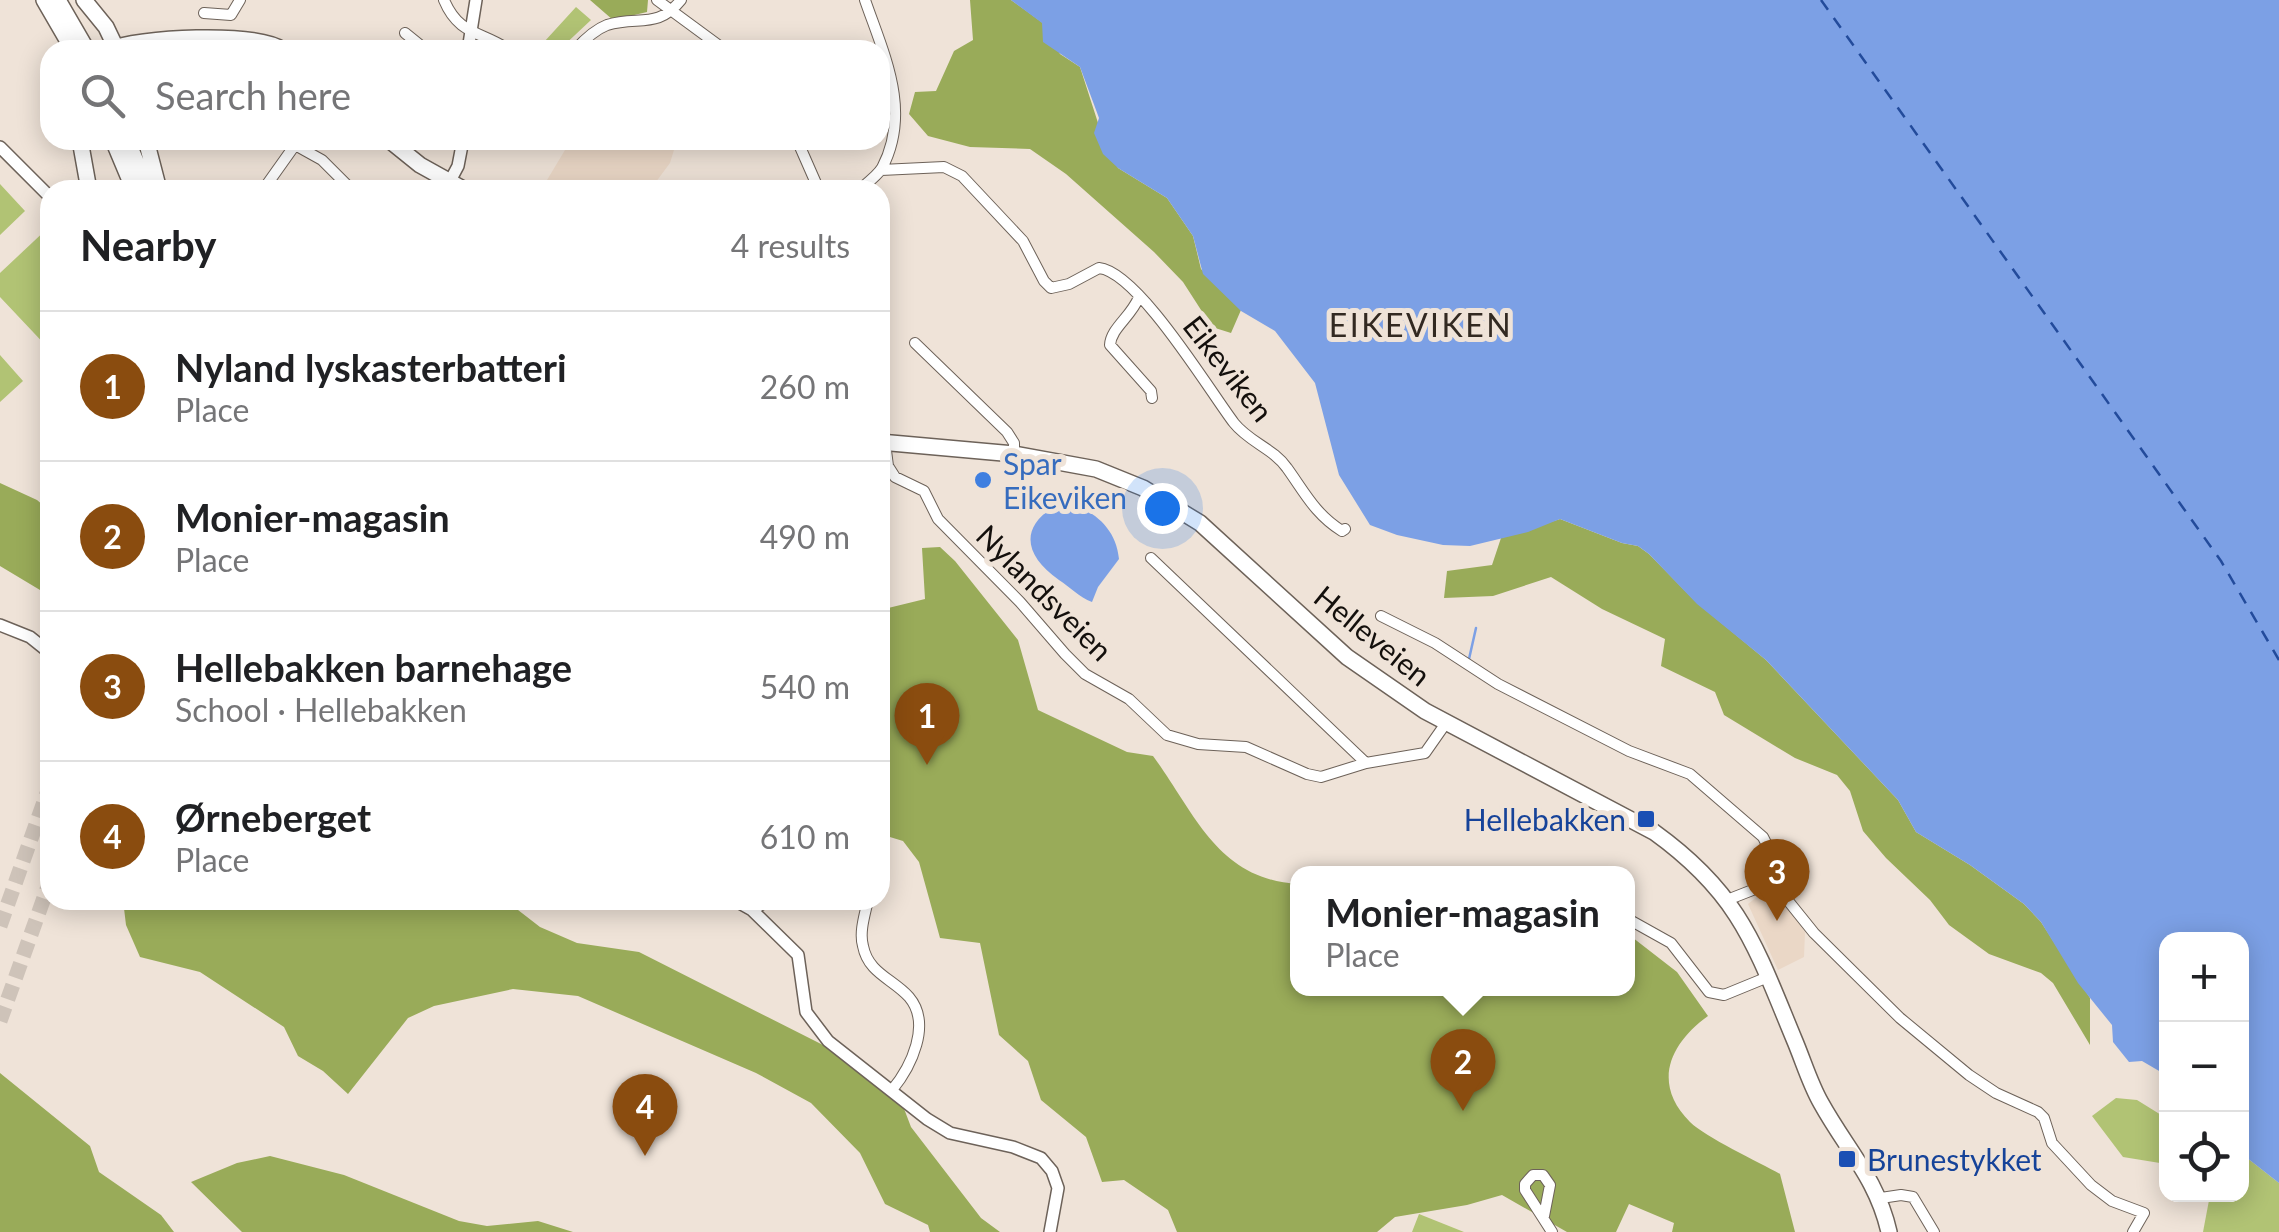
<!DOCTYPE html>
<meta charset="utf-8">
<style>
:root{--surface:#fff;--page:#f6f6f6;--text:#202124;--muted:#757577;--line:#e0e0e0;--accent:#8a4c0f}
body{margin:0;font-family:Lato,sans-serif;background:var(--page);color:var(--text)}
.controls{position:absolute;right:30px;bottom:30px;display:grid;overflow:hidden;border-radius:20px;box-shadow:0 5px 25px #0003}
.controls button{width:90px;height:90px;display:grid;place-items:center;padding:0;border:0;border-bottom:2px solid var(--line);background:var(--surface);color:var(--text);font:50px sans-serif}
.you{position:absolute;left:1162px;top:508px;width:35px;height:35px;margin:-25px;border:8px solid #fff;border-radius:50%;background:#1a73e8;box-shadow:0 0 0 15px #1a73e833}
.badge{display:grid;place-items:center;width:65px;height:65px;border-radius:50%;background:var(--accent);color:#fff;font-size:32px;font-weight:700}
.pin{position:absolute;translate:-50% -82px;filter:drop-shadow(0 2px 5px #0008)}
.pin::after{content:'';position:absolute;top:52px;width:35px;height:30px;background:inherit;clip-path:polygon(0 0,100% 0,50% 100%)}
.popup{position:absolute;left:1290px;top:866px;width:345px;height:130px;box-sizing:border-box;display:grid;place-content:center;border-radius:20px;background:var(--surface);filter:drop-shadow(0 2px 8px #0005);font-size:32px;white-space:nowrap;color:var(--muted)}
.popup b{font-size:38px;color:var(--text)}
.popup::after{content:'';position:absolute;left:50%;top:100%;margin-left:-20px;border:20px solid transparent;border-top-color:var(--surface)}
.list{margin:0;padding:0;list-style:none}
h2{display:flex;justify-content:space-between;align-items:center;height:130px;margin:0;padding:0 40px;font-size:42px}
h2 small{font-size:32px;font-weight:400;color:var(--muted)}
.list li{display:grid;grid-template-columns:65px 1fr auto;gap:30px;align-items:center;box-sizing:border-box;height:150px;padding:0 40px;border-top:2px solid var(--line)}
.list b{display:block;font-size:38px;white-space:nowrap}
.list p{margin:0;font-size:32px;white-space:nowrap;color:var(--muted)}
.list em{font-size:32px;font-style:normal;color:var(--muted)}
.icon{flex:none;width:55px;height:55px;fill:none;stroke:currentColor;stroke-width:2;stroke-linecap:round;stroke-linejoin:round}
.map{position:relative;flex:none;width:2279px;height:1232px;overflow:hidden}
.search{position:absolute;background:var(--surface);box-shadow:0 5px 25px #0003;left:40px;top:40px;width:850px;height:110px;display:flex;align-items:center;gap:25px;box-sizing:border-box;padding:0 35px;border-radius:30px;color:var(--muted);font-size:38px}
.panel{position:absolute;background:var(--surface);box-shadow:0 5px 25px #0003;left:40px;top:180px;width:850px;height:730px;border-radius:30px}
.map>svg:first-child{display:block}
.built{fill:#ead7c6}
.green{fill:#b1c374}
.forest{fill:#99ab59}
.water{fill:#7ca0e5}
.lines{fill:none;stroke-linecap:round;stroke-linejoin:round}
.stream{stroke:#7ca0e5;stroke-width:2.5}
.ferry{stroke:#234b9b;stroke-width:2.5;stroke-dasharray:12 10;stroke-linecap:butt}
.trunk-tunnel{stroke:#cec3b9;stroke-width:15;stroke-dasharray:15 8;stroke-linecap:butt}
.minor-casing{stroke:#6d6259;stroke-width:12}
.tertiary-casing{stroke:#6d6259;stroke-width:14}
.primary-casing{stroke:#6d6259;stroke-width:18}
.trunk-casing{stroke:#6d6259;stroke-width:18}
.minor{stroke:#fff;stroke-width:10}
.tertiary{stroke:#fff;stroke-width:11}
.primary{stroke:#fff;stroke-width:15}
.trunk{stroke:#fff;stroke-width:15}
.shop-dot{fill:#3f7fe0;stroke:#efe3d8;stroke-width:4}
.transit-dot{fill:#1a4fb4;stroke:#efe3d8;stroke-width:4}
.labels{text-anchor:middle;dominant-baseline:central;stroke-width:10;stroke-linejoin:round;paint-order:stroke}
.street-label{font-size:30px;fill:#130f0c;stroke:#efe3d8}
.shop-label{font-size:30px;fill:#366cbe;stroke:#efe3d8;text-anchor:start}
.transit-label{font-size:30px;fill:#164399;stroke:#efe3d8;text-anchor:end}
.neighbourhood-label{font-size:32px;letter-spacing:2.5px;fill:#322921;stroke:#efe3d8}
</style>
<div class="map">
<svg width="2279" height="1232" viewBox="0 0 2279 1232">
<rect width="100%" height="100%" fill="#efe3d8"/>
<path class="built" d="M571,140H677L670,163L650,190H541Z
M1763,892L1777,893L1805,932L1804,957L1778,970L1748,904Z"/>
<path class="green" d="M576,7L591,20L559,50L544,42Z
M0,184L25,211L0,235Z
M50,226V350L0,297V273Z
M0,355L23,381L0,402Z
M2116,1098L2137,1100L2166,1118V1164L2123,1157L2092,1116Z
M2242,1154L2279,1183V1232H2203L2210,1195L2242,1194Z
M1419,1214L1464,1232H1412Z"/>
<path class="forest" d="M590,0H648L647,12L613,20Z
M970,0H1011L1043,23L1060,54L1080,67L1099,126L1118,168L1167,198L1193,236L1201,269L1241,310L1231,333L1212,327L1183,282L1154,252L1066,174L1030,149L970,147L928,136L909,114L915,92L936,91L954,51L973,40Z
M0,483L37,500L50,511V596L0,566Z
M1560,519L1622,543L1638,546L1649,554L1695,601L1766,660L1898,800L1916,832L1970,865L2024,904L2041,922L2090,998V1045L2053,983L2041,973L1989,954L1949,925L1930,900L1886,858L1863,831L1850,791L1837,775L1795,758L1724,715L1715,692L1661,666L1665,639L1602,609L1551,577L1493,596L1444,598L1447,571L1492,565L1501,538Z
M940,547L955,561L1018,640L1038,710L1127,752L1153,756C1195,813 1217,879 1298,884V988H1628V934L1677,972L1708,1016C1669,1044 1652,1084 1690,1122C1705,1137 1759,1162 1780,1174L1795,1232H1672L1674,1223L1629,1204L1616,1232H1567L1502,1195L1467,1205L1395,1217L1377,1232H1177L1168,1210L1124,1180L1102,1182L1086,1137L1041,1100L1028,1061L999,1035L980,943L940,938L919,862L903,841L880,834V610L925,599L922,548Z
M123,900H505L540,927L577,943L639,952L825,1046L903,1106L911,1127L981,1218L1000,1232H930L928,1225L885,1204L860,1153L811,1103L756,1073L578,996L513,989L434,1006L408,1018L348,1094L323,1071L298,1056L284,1027L200,972L140,957L126,925Z
M0,1073L90,1146L99,1172L161,1215L174,1232H0Z
M270,1156L344,1175L459,1221L487,1226L538,1221L573,1232H242L191,1182L237,1163Z"/>
<path class="water" d="M1011,0H2279V1183L2242,1154V940H2166V1075L2142,1061L2129,1062L2113,1042L2112,1025L2078,983L2041,922L2024,904L1970,865L1916,832L1898,800L1766,660L1697,604L1649,554L1638,546L1622,543L1560,519L1528,532L1470,546L1443,545L1397,535L1370,525L1339,475L1315,383L1275,331L1241,311L1203,274L1193,236L1167,198L1118,168L1103,154L1094,133L1099,118L1080,67L1043,42L1042,23Z
M1062,502C1092,508 1116,527 1119,559L1098,587L1092,602C1079,597 1070,587 1059,580C1022,554 1019,524 1062,502Z"/>
<g class="lines">
<path class="stream" d="M1469,659L1476,628"/>
<path class="ferry" d="M1821,0L2221,561L2279,660"/>
<path class="trunk-tunnel" d="M0,926L50,785
M0,1021L50,881"/>
<g class="minor-casing">
<path id="minor" d="M444,0C459,36 482,31 509,50
M657,0L725,50
M204,13L231,15L240,0
M405,33L426,50
M575,50C584,40 594,30 607,25C638,15 657,30 681,0
M797,140L819,190
M295,145L322,160L352,190
M881,170L944,167L962,176L1023,241L1044,281L1051,288L1069,284L1099,268C1138,272 1209,390 1234,423C1249,442 1274,449 1287,468C1305,493 1315,514 1342,531L1345,529
M263,190L295,145
M859,190C866,184 877,176 882,168C912,111 884,55 865,0
M1139,297C1131,317 1111,328 1110,345L1151,391L1152,398
M915,343L1007,432L1014,443V454
M885,443L888,466L895,477L924,491L938,519L1020,602L1065,654L1085,674L1129,699L1167,735L1198,744L1246,747L1307,774L1321,777L1366,763L1425,753L1446,723
M1151,558L1366,763
M1381,616L1435,643L1498,684L1629,751L1690,774L1763,837L1772,855L1773,882
M880,863L884,858
M868,900C865,914 859,932 863,946C868,973 893,979 909,997C932,1024 911,1067 892,1090
M1727,900L1773,882L1814,933L1900,1018L1969,1075L1996,1093L2038,1112L2044,1118L2052,1143L2091,1185L2112,1201L2144,1213L2133,1232
M752,910L771,900
M1628,919L1671,943L1709,992L1724,995L1768,977
M1881,1198L1901,1195L1913,1197L1934,1232
M1544,1216L1550,1185L1543,1175H1533L1525,1184V1190L1552,1232"/>
</g>
<g class="tertiary-casing">
<path id="tertiary" d="M468,50L476,0
M0,147L50,197
M450,181L458,166L463,140
M0,625L30,637L50,653
M734,900L752,910L798,955L806,1012L828,1041L927,1119L950,1133L1013,1147L1041,1158L1052,1171L1058,1188L1050,1232"/>
</g>
<g class="primary-casing">
<path id="primary" d="M108,50C138,37 255,31 283,50
M186,50L237,47
M80,140L89,190
M389,140L420,165L465,190
M880,442L1014,454L1096,469L1143,488L1200,523L1347,657L1425,711L1654,832C1740,894 1755,945 1794,1039C1803,1060 1810,1084 1821,1103C1847,1150 1877,1179 1889,1232"/>
</g>
<g class="trunk-casing">
<path id="trunk" d="M44,0L73,50
M58,0L87,50
M84,0L106,27L117,50
M113,140L134,190
M127,140L148,190
M146,140L159,190"/>
</g>
<use href="#minor" class="minor"/>
<use href="#tertiary" class="tertiary"/>
<use href="#primary" class="primary"/>
<use href="#trunk" class="trunk"/>
</g>
<circle class="shop-dot" cx="983" cy="480" r="10"/>
<g class="transit-dot">
<rect x="1636" y="809" width="20" height="20" rx="5"/>
<rect x="1837" y="1149" width="20" height="20" rx="5"/>
</g>
<g class="labels">
<g class="street-label">
<text transform="translate(1229 368) rotate(52)">Eikeviken</text>
<text transform="translate(1045 592) rotate(45)">Nylandsveien</text>
<text transform="translate(1373 635) rotate(39)">Helleveien</text>
</g>
<g class="shop-label">
<text x="1003" y="463">Spar<tspan x="1003" dy="34">Eikeviken</tspan></text>
</g>
<g class="transit-label">
<text x="1626" y="819">Hellebakken</text>
<text x="1867" y="1159" text-anchor="start">Brunestykket</text>
</g>
<g class="neighbourhood-label">
<text x="1421" y="324">EIKEVIKEN</text>
</g>
</g>
</svg>
<div class="controls">
<button>+</button>
<button>−</button>
<button><svg class="icon" aria-label="locate" viewBox="0 0 24 24"><circle cx="12" cy="12" r="6"/><path d="M12 2v4M12 18v4M2 12h4M18 12h4"/></svg></button>
</div>
<div class="you"></div>
<div class="pin badge" style="left:927px;top:765px">1</div>
<div class="pin badge" style="left:1463px;top:1111px">2</div>
<div class="popup"><b>Monier-magasin</b>Place</div>
<div class="pin badge" style="left:1777px;top:921px">3</div>
<div class="pin badge" style="left:645px;top:1156px">4</div>
<div class="search"><svg class="icon" aria-label="search" viewBox="0 0 24 24"><circle cx="10" cy="10" r="6"/><path d="M15 15l6 6"/></svg>Search here</div>
<section class="panel">
<h2>Nearby<small>4 results</small></h2>
<ul class="list">
<li><span class="badge">1</span><div><b>Nyland lyskasterbatteri</b><p>Place</p></div><em>260 m</em></li>
<li><span class="badge">2</span><div><b>Monier-magasin</b><p>Place</p></div><em>490 m</em></li>
<li><span class="badge">3</span><div><b>Hellebakken barnehage</b><p>School · Hellebakken</p></div><em>540 m</em></li>
<li><span class="badge">4</span><div><b>Ørneberget</b><p>Place</p></div><em>610 m</em></li>
</ul>
</section>
</div>
